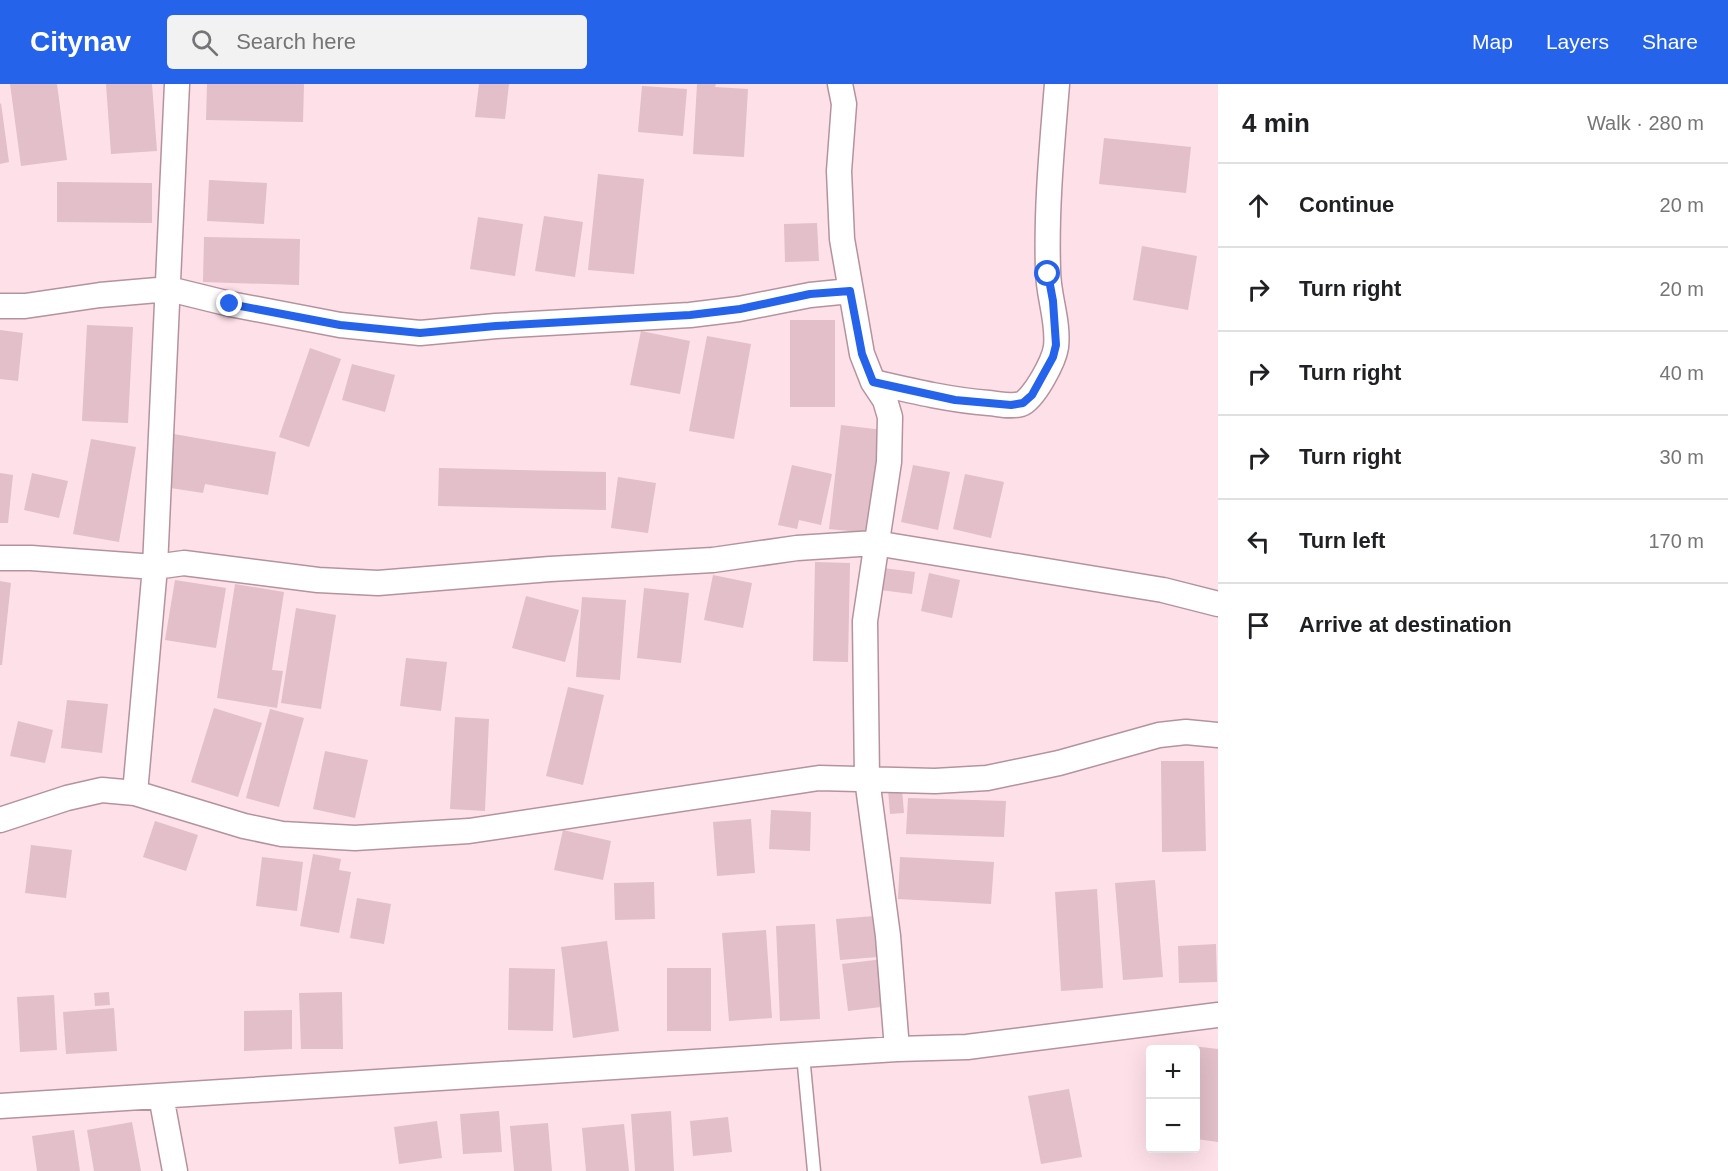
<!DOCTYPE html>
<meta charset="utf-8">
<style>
:root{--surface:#fff;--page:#f2f2f2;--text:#202124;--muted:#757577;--line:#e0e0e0;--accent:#2563eb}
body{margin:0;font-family:Helvetica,sans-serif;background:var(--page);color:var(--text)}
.controls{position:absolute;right:18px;bottom:18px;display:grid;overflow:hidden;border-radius:6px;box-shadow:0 6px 24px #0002}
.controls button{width:54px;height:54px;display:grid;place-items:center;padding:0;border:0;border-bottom:2px solid var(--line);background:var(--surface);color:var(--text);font:30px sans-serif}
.stop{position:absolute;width:18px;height:18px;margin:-14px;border:4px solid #2563eb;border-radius:50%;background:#fff}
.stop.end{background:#2563eb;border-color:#fff;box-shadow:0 2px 6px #0008}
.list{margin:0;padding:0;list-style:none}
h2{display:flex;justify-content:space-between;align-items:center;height:78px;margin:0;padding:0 24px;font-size:26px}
h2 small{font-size:20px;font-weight:400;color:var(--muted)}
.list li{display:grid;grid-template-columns:39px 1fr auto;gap:18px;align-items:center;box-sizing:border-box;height:84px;padding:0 24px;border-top:2px solid var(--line)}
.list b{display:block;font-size:22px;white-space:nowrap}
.list em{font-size:20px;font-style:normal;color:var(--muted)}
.icon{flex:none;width:33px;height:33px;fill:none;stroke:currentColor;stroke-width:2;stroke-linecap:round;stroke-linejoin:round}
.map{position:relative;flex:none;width:1218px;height:1087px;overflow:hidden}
header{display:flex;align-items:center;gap:36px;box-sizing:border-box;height:84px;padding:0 30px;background:var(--accent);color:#fff}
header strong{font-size:28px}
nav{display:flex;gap:33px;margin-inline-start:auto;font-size:21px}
.search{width:420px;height:54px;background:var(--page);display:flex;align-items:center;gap:15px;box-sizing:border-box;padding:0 21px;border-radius:6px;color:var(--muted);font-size:22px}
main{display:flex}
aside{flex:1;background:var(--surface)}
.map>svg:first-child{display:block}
.building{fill:#e2bfc9}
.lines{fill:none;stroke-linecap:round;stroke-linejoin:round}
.service-casing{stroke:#b5939e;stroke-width:15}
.minor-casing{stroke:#b5939e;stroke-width:27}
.service{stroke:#fff;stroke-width:12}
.minor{stroke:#fff;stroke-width:24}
.route{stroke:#2563eb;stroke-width:8}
</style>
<header>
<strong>Citynav</strong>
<div class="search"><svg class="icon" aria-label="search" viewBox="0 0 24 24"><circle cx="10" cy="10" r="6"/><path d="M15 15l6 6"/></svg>Search here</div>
<nav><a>Map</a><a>Layers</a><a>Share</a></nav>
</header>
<main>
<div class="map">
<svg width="1218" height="1087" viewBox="0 0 1218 1087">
<rect width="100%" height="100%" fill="#fee0e9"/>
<path class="building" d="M10,0H57L67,76L21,82Z
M106,0H152L157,67L111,70Z
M207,0H304L303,38L206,36Z
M479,0H509L505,35L475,33Z
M697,0H716L715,3L748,5L744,73L693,70Z
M642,2L687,5L683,52L638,48Z
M1,19L9,78L0,80V20Z
M1104,54L1191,63L1186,109L1099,100Z
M598,90L644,95L634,190L588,186Z
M209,96L267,99L264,140L207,137Z
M57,98L152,99V139L57,138Z
M544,132L583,138L575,193L535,187Z
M478,133L523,140L515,192L470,185Z
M817,139L819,177L785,178L784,140Z
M204,153L300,155L299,201L203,198Z
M1142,162L1197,172L1188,226L1133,216Z
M790,236H835V323H790Z
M87,241L133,243L128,339L82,337Z
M0,246L23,249L18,297L0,295Z
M641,247L690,257L680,310L630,301Z
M707,252L751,260L734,355L689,347Z
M310,264L341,275L309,363L279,353Z
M352,280L395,291L385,328L342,316Z
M841,341L883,346L870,449L829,445Z
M174,350L276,368L268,411L205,400L203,409L164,403Z
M91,355L136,363L119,458L73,450Z
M792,381L832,390L821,441L799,436L797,445L778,441Z
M913,381L950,388L938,446L901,438Z
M439,384L606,388V426L438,422Z
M0,389L13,391L8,439H0Z
M32,389L68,397L59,434L24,426Z
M965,390L1004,398L991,454L953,445Z
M618,393L656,399L648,449L611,444Z
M815,478L850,479L848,578L813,577Z
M883,484L915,488L912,510L880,506Z
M929,489L960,496L952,534L921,527Z
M713,491L752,499L743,544L704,536Z
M175,496L226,504L216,564L165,556Z
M0,497L11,499L2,581H0Z
M235,500L284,508L272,586L283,587L277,624L217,614Z
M644,504L689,509L681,579L637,574Z
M526,512L579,526L565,578L512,564Z
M582,513L626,516L620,596L576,593Z
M296,524L336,531L321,625L281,619Z
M406,574L447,578L441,627L400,622Z
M568,603L604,611L583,701L546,692Z
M67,616L108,620L102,669L61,664Z
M214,624L262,639L238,713L191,698Z
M270,625L304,634L279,723L246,714Z
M455,633L489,635L485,727L450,725Z
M18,637L53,646L45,679L10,672Z
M325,667L368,676L355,734L313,725Z
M1161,677H1204L1206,767L1162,768Z
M902,705L904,729L890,730L888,706Z
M908,714L1006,717L1004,753L906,750Z
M771,726L811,728L810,767L769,765Z
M751,735L755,789L717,792L713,738Z
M155,737L198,751L186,787L143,773Z
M563,746L611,757L603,796L554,786Z
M31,761L72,766L66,814L25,809Z
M313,770L341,775L339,786L351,788L339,849L300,842Z
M262,773L303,778L297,827L256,822Z
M900,773L994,778L991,820L898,815Z
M1155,796L1163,893L1123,896L1115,799Z
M654,798L655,835L615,836L614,799Z
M1097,805L1103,904L1061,907L1055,808Z
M357,814L391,820L384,860L350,854Z
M875,832L878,873L840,876L836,835Z
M815,840L820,935L780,937L776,842Z
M766,846L772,934L729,937L722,849Z
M607,857L619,947L573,954L561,863Z
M1216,860L1217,898L1179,899L1178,862Z
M883,875L889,922L848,927L842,880Z
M509,884L555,885L553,947L508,946Z
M667,884H711V947H667Z
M109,908L110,921L95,922L94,909Z
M342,908L343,965H301L299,909Z
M54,911L57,966L20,968L17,913Z
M114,924L117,967L66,970L63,928Z
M292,926V965L244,967V927Z
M1192,962L1218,965V1058L1196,1055V966H1192Z
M1069,1005L1082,1073L1041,1080L1028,1012Z
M499,1027L502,1068L463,1070L460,1030Z
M671,1027L674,1087H635L631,1030Z
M728,1033L732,1068L693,1072L690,1037Z
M437,1037L442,1074L399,1080L394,1043Z
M132,1038L141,1087H94L87,1046Z
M548,1039L552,1087H514L510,1042Z
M624,1040L629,1087H586L582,1044Z
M74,1046L80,1087H37L32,1052Z"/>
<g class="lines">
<g class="service-casing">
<path id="service" d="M803,971L814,1087"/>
</g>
<g class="minor-casing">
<path id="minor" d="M840,0L844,20L839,87L842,155L862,270L873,298L885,316L890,333L889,378L865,537L867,695L888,852L897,965
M0,222H25L100,211L169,205L230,220L340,241L420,249L496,242L690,231L739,225L810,211L850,207
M873,298C912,307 950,316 989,319C1000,320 1011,323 1021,320C1034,315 1054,277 1056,263C1059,237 1048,212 1048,186C1046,124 1052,62 1057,0
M0,474H31L155,483L184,479L318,496L378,499L550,485L713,476L797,464L875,459L1163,506L1218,520
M135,709L155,483L177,0
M0,736L67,714L102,706L135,709L244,742L282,750L355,754L469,747L819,694L935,697L987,694L1059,679L1159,651L1186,648L1218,651
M161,1012L175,1087
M0,1022L897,965L967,963L1218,931"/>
</g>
<use href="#service" class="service"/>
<use href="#minor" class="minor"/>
</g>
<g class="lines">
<path class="route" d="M230,220L340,241L420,249L496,242L690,231L740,225L810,210L850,207L862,270L873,298L955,316L1011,321L1023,319L1032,311L1053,273L1056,261L1053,217L1048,190"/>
</g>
</svg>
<div class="controls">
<button>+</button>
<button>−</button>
</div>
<div class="stop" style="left:1048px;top:190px"></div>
<div class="stop end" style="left:230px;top:220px"></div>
</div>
<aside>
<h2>4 min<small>Walk · 280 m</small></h2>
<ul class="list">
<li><svg class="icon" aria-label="ahead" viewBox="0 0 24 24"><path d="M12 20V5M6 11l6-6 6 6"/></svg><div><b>Continue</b></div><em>20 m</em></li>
<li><svg class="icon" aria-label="right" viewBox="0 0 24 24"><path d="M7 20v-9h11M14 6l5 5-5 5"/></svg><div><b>Turn right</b></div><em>20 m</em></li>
<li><svg class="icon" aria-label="right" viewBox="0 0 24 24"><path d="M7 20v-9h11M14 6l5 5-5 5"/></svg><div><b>Turn right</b></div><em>40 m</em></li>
<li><svg class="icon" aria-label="right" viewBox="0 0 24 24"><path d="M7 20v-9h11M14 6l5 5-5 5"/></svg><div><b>Turn right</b></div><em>30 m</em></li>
<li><svg class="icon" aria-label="left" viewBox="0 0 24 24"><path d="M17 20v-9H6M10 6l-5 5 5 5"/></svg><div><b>Turn left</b></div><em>170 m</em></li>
<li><svg class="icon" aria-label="arrive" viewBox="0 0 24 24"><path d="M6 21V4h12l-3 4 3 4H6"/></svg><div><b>Arrive at destination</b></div></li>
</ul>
</aside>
</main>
